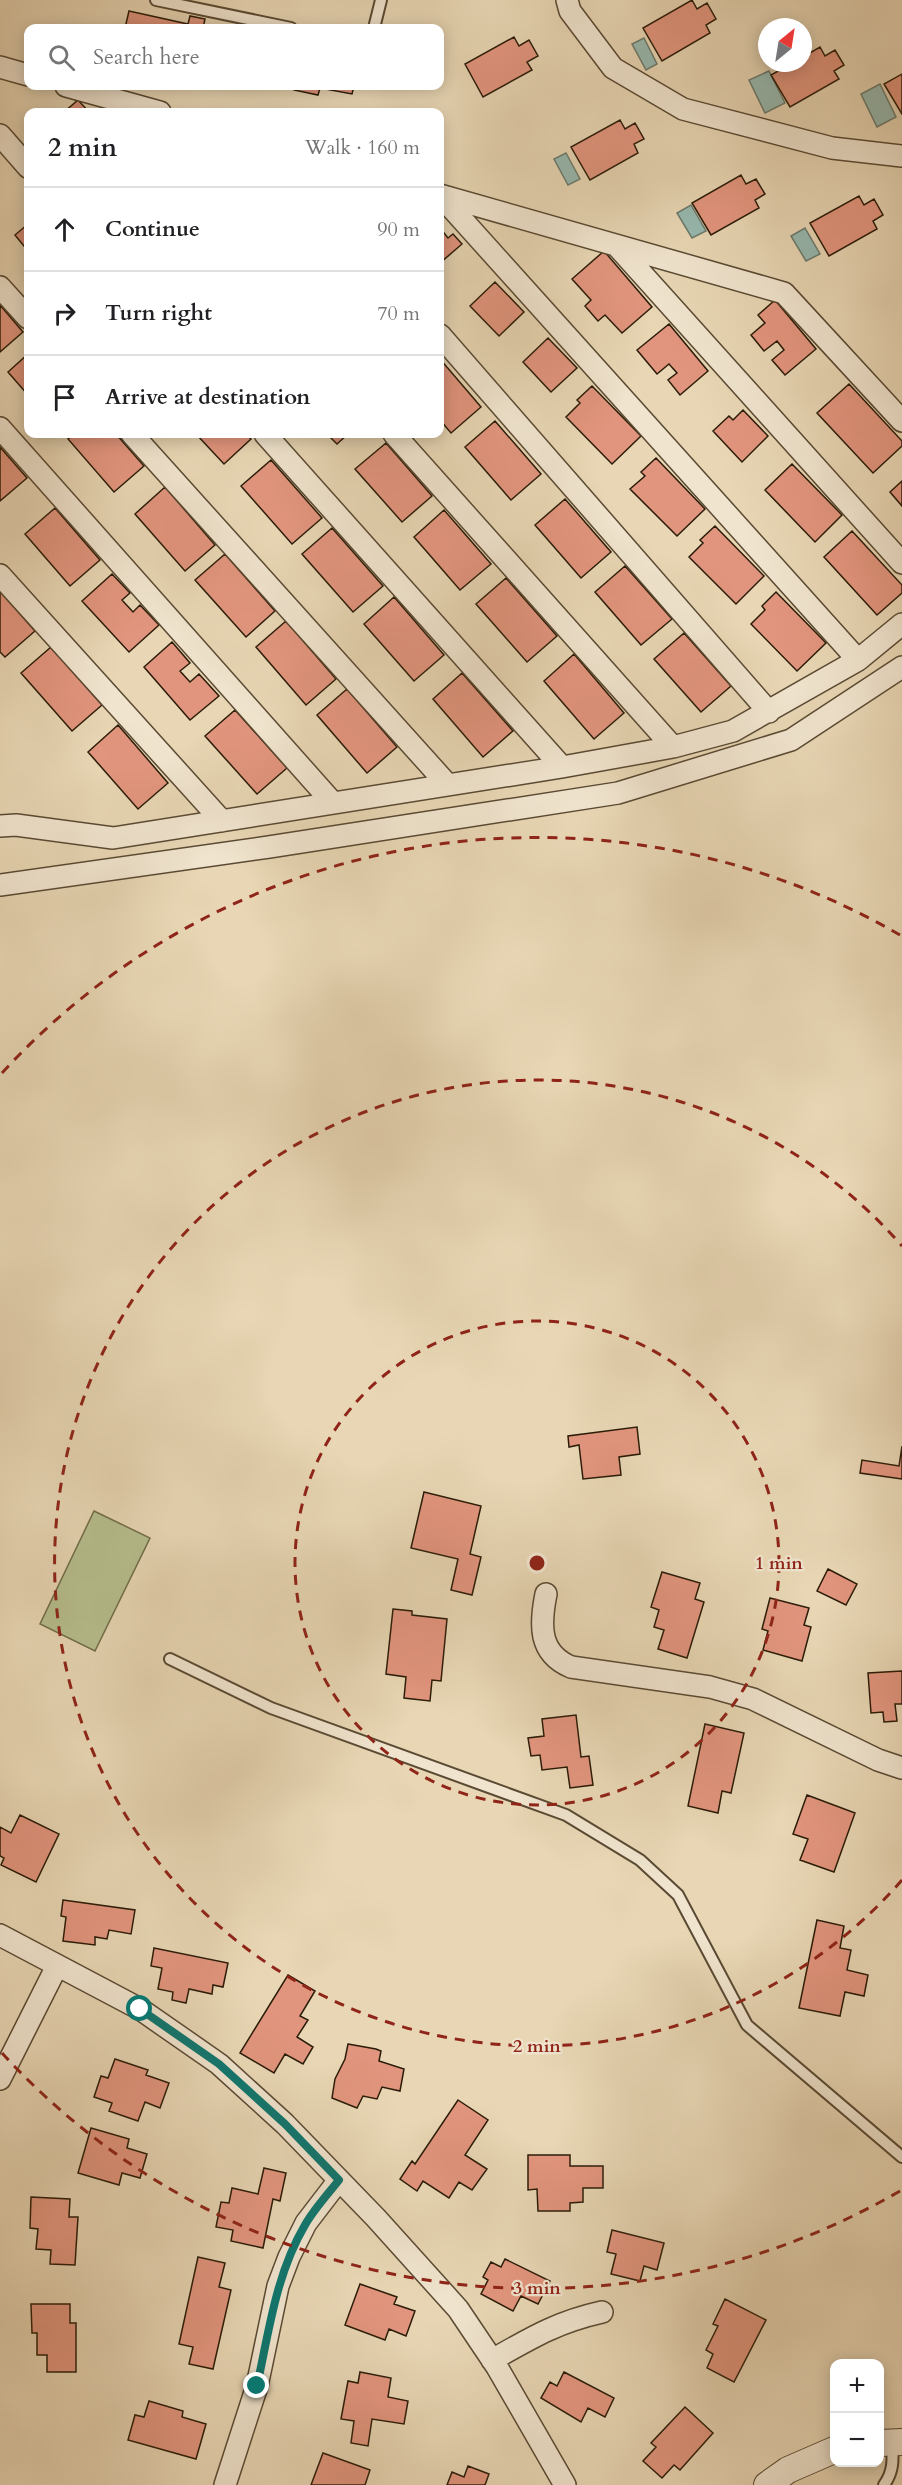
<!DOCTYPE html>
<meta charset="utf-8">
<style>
:root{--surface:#fff;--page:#f2f2f2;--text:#202124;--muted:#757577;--line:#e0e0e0}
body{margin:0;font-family:Cardo,serif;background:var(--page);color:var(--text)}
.controls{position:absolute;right:18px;bottom:18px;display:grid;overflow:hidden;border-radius:12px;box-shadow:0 3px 15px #0003}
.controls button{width:54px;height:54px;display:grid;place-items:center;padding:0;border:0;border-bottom:2px solid var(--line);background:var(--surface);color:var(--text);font:30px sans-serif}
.compass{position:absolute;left:758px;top:18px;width:54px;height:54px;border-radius:50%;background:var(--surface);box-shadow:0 3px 15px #0003;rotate:30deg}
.stop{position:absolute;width:18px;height:18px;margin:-14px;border:4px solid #0f766e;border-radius:50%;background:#fff}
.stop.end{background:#0f766e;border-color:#fff;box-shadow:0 2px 6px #0008}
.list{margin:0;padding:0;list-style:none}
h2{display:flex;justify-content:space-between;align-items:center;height:78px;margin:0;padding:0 24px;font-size:26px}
h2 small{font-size:20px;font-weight:400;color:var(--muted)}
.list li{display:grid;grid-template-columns:39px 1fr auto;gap:18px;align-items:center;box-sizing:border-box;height:84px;padding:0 24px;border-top:2px solid var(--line)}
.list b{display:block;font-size:22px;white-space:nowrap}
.list em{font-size:20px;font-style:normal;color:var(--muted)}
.icon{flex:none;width:33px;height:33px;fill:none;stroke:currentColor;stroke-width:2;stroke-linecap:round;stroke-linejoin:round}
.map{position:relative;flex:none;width:902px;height:2485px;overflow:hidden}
.search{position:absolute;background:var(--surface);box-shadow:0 3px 15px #0003;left:24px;top:24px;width:420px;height:66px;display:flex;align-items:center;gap:15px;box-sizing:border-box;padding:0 21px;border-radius:12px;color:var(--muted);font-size:22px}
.panel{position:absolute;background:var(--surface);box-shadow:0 3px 15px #0003;left:24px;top:108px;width:420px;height:330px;border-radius:12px}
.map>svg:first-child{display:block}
.green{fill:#b6be8d;stroke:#706d4a;stroke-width:1.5}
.water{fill:#97b9b0;stroke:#6b7a6d;stroke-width:1.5}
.building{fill:#e2957e;stroke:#2a1c08;stroke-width:1.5}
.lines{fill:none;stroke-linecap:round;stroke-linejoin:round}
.service-casing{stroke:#5a4a33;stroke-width:14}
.minor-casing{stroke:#5a4a33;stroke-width:24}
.tertiary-casing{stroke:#5a4a33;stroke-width:28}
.service{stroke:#f0e4ce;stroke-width:10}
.minor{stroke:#f0e4ce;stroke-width:21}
.tertiary{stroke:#f0e4ce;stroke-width:26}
.route{stroke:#0f766e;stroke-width:8}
.ring{fill:none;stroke:#8f2418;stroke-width:3;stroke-dasharray:10 8}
.centre{fill:#8f2418;stroke:#f0e4ce;stroke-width:3}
.ring-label{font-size:18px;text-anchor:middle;font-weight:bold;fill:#8f2418;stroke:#f0e4ce;stroke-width:4.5;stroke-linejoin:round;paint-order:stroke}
</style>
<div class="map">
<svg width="902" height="2485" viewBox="0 0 902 2485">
<rect width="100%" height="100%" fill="#e8d6b4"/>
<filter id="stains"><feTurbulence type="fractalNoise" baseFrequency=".00333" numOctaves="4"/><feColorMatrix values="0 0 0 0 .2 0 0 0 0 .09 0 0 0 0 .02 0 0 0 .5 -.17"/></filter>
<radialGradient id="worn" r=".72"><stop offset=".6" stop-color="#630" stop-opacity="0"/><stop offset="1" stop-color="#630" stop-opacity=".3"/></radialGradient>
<path class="green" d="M94,1511L150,1538L95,1651L40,1624Z"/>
<path class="water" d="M644,38L657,64L646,70L632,44Z
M769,71L785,103L765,113L749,80Z
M880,84L896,117L877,127L861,94Z
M566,153L580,179L568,185L554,159Z
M691,205L706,231L692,238L677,213Z
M805,228L820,254L806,261L791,236Z"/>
<path class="building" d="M692,0L697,9L707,3L716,19L706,25L710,33L662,61L643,28Z
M129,11L188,24L190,16L205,19L203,28H125Z
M514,37L519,46L529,40L538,56L527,62L532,70L483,97L465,64Z
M820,47L825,56L835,50L844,65L834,71L839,79L790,107L771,75L792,63H803V57Z
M902,74V114L884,84Z
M295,86H354L352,94L320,88L318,95L294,90Z
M78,100L89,112H64Z
M620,120L625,129L635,123L644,139L634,144L638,153L590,180L571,147Z
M741,175L746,184L756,179L765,194L755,200L759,208L711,235L692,203Z
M859,196L864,205L874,199L883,215L873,221L877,229L829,256L810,223Z
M28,224V251L15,235Z
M440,228L448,238L453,234L462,244L440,263Z
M604,251L652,307L622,333L605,315L598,321L585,306L591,300L572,279Z
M495,282L524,312L499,336L470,306Z
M775,300L816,349L785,375L772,360L784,350L777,341L764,351L751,335L765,323L758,315Z
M0,305L23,332L0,352Z
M669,324L708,371L680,395L668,380L677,373L669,364L657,374L637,350Z
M548,338L577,368L551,392L523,362Z
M28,354V395L8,372Z
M440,359L481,407L451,433L440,420Z
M849,384L902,441V446L873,473L817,413Z
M592,386L641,436L612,464L566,417L580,403L577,400Z
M743,410L768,436L742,462L713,431L729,416L733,420Z
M495,421L541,474L511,500L465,447Z
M75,434H116L144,466L114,492L68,439Z
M196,434H246L251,439L224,464Z
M327,434H348L337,444Z
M386,443L432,496L402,522L355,469Z
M0,447L27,478L0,501Z
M656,458L705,509L677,536L630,489L645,476L641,472Z
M271,460L322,518L292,544L241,486Z
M792,464L842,515L815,542L765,490Z
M902,481V506L890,492Z
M165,487L215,545L185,571L135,514Z
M565,499L611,552L581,578L535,525Z
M55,508L100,560L70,586L25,534Z
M444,510L491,564L460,590L414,537Z
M715,526L764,576L736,604L689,557L703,543L700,540Z
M332,528L383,586L353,612L302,554Z
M852,531L902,585V593L877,615L824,557Z
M225,554L275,611L246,637L195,580Z
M625,566L672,619L641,645L595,592Z
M112,574L130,593L122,600L133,612L140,605L159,625L129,652L82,601Z
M506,578L557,636L527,662L476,604Z
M0,591L35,631L5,657L0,652Z
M776,592L826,643L797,671L751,624L765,610L762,606Z
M394,597L444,655L414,681L364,624Z
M286,621L336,679L306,705L256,647Z
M684,633L731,686L701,712L654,659Z
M172,642L190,663L180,671L190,682L199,674L219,696L190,720L144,667Z
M51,647L102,705L72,731L21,673Z
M574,654L624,713L594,739L544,681Z
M462,673L513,731L483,757L433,699Z
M347,689L397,747L367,773L317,715Z
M235,710L287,768L257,794L205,736Z
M118,725L168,783L138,809L88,752Z
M637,1427L640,1454L619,1457L621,1475L583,1479L579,1445L569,1447L568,1436Z
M902,1446V1479L860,1473L862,1460L899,1466Z
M424,1492L481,1506L470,1554L481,1557L472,1595L451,1590L458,1559L411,1548Z
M828,1569L857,1584L846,1605L817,1591Z
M662,1572L700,1583L695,1599L704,1602L687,1658L658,1649L664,1630L654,1627L659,1610L651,1607Z
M770,1598L809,1608L804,1625L811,1627L802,1661L763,1650L768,1631L762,1629Z
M393,1609L412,1611V1615L447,1619L441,1681L432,1680L430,1701L404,1698L406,1677L386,1674Z
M902,1671V1704H895L897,1721L884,1722L883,1712L871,1713L868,1673Z
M576,1715L581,1757L589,1756L593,1785L570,1788L567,1767L542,1770L540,1755L531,1756L528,1738L544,1736L542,1719Z
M705,1724L744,1733L731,1793L722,1791L718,1813L688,1806Z
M807,1795L855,1813L834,1872L800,1860L808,1839L793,1834Z
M20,1815L59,1834L36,1882L1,1865L4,1858L0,1856V1827L11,1833Z
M63,1900L135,1910L131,1934L109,1930L107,1939L95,1937V1945L63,1941L66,1917L61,1916Z
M817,1920L844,1926L840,1948L851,1950L847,1970L868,1975L864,1996L845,1992L840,2016L799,2008Z
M154,1948L228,1963L223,1987L213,1985L212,1994L189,1989L186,2003L172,2000L173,1992L158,1989L162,1968L151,1966Z
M288,1975L315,1991L300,2016L308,2020L297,2037L313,2047L303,2064L285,2054L274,2073L240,2053Z
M348,2044L376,2049L381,2051L379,2061L404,2069L400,2091L382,2087L377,2099L363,2096L357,2108L332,2098L335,2079L345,2059Z
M115,2059L148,2070L146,2075L169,2083L160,2108L145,2102L138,2121L109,2111L112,2103L94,2097L101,2076L108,2078Z
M458,2100L488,2120L465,2155L487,2169L472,2190L459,2182L449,2198L423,2181L417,2191L400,2179L412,2161L415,2164Z
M91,2128L129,2139L127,2148L147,2154L140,2178L122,2173L119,2185L78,2173Z
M528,2155H570V2166H603V2188H583V2202L570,2203V2211H538L537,2189L528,2190Z
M264,2168L286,2173L280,2201L273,2199L263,2248L231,2241L233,2230L216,2227L221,2202L229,2203L232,2188L258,2194Z
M31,2197L70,2199L69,2217H78L75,2265L50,2264L51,2250L36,2249L38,2229L30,2228Z
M612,2230L664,2243L657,2270L644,2266L640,2281L611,2274L616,2254L607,2252Z
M198,2257L225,2263L219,2287L231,2290L213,2369L189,2364L193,2347L179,2344Z
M505,2259L550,2281L538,2304L521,2296L513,2311L481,2294L488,2280L483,2277L491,2262L501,2267Z
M360,2284L397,2297L394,2304L415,2311L406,2336L389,2329L385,2340L345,2325Z
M725,2299L766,2320L734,2382L707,2368L713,2354L706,2350L718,2326L713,2324Z
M31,2304H70V2323H76V2372H47V2355H37V2333H32Z
M360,2372L391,2378L388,2397L408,2401L404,2424L372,2419L368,2446L351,2443L354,2421L341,2419L348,2381L358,2383Z
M564,2372L614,2398L605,2417L588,2408L581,2422L541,2398L550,2382L557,2386Z
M149,2401L183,2411L182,2417L206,2424L196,2459L128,2440L135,2415L144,2417Z
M685,2407L713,2433L680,2470L674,2465L662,2478L643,2461L656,2447L651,2443Z
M323,2453L370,2470L365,2485H311Z
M468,2466L489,2474L485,2485H447L452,2472L464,2477Z"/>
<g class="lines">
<g class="service-casing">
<path id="service" d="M156,0L291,28
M374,28L381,0
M170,1659L271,1708L566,1815L640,1860L678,1895L747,2025L902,2157
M884,2485C894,2471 893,2459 892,2442"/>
</g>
<g class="minor-casing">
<path id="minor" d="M567,0L570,11L613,68L683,109L832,148L902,156
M0,67L28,75
M66,86L160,112
M0,135L28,167
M440,195L858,660
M440,195L784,293L902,421
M617,246L902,563
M0,287L28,318
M440,335L769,712
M0,428L333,803
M132,434L447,784
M265,434L562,767
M394,434L673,747
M0,575L222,821
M0,826L16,825L113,838L562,767L673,747L733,731L858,660L902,624
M0,885L269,847L618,793L791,740L902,667
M546,1594C540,1624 538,1653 571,1667L710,1687L753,1699L878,1760L902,1768
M0,1935L140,2009L219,2064L285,2124L376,2218L458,2309L497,2367L565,2485
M0,2079L57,1966
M492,2360C531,2338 557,2322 602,2312
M225,2485L257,2386L278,2286L289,2257L306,2223L339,2180"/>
</g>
<g class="tertiary-casing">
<path id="tertiary" d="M880,2443L902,2442
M767,2485L788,2470L834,2450"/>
</g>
<use href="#service" class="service"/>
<use href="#minor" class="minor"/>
<use href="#tertiary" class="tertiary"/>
</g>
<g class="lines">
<path class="route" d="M140,2009L219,2064L285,2124L339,2180C328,2194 314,2209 305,2225C276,2274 269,2331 257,2386"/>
</g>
<g class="ring">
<circle cx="537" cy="1563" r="242"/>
<path d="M902 1880A483 483 0 1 1 902 1246"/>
<path d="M900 2191A725 725 0 0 1 2 2053M2 1073A725 725 0 0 1 900 935"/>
</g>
<circle cx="537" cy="1563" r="9" class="centre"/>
<g class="ring-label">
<text x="779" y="1569">1 min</text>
<text x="537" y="2052">2 min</text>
<text x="537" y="2294">3 min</text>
</g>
<rect width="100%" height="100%" filter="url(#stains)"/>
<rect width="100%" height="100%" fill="url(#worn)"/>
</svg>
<div class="controls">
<button>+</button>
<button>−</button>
</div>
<svg class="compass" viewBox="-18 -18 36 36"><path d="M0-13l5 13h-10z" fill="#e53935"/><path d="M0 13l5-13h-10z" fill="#757577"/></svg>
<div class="stop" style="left:140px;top:2009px"></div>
<div class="stop end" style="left:257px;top:2386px"></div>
<div class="search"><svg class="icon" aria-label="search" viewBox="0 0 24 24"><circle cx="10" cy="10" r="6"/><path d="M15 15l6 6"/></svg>Search here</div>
<section class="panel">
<h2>2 min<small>Walk · 160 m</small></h2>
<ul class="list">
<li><svg class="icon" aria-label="ahead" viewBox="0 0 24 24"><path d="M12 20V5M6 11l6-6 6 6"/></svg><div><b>Continue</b></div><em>90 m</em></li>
<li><svg class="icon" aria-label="right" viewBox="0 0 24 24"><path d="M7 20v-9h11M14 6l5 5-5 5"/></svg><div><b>Turn right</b></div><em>70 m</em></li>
<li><svg class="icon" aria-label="arrive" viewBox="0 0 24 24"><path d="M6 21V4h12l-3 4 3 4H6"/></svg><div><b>Arrive at destination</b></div></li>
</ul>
</section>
</div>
